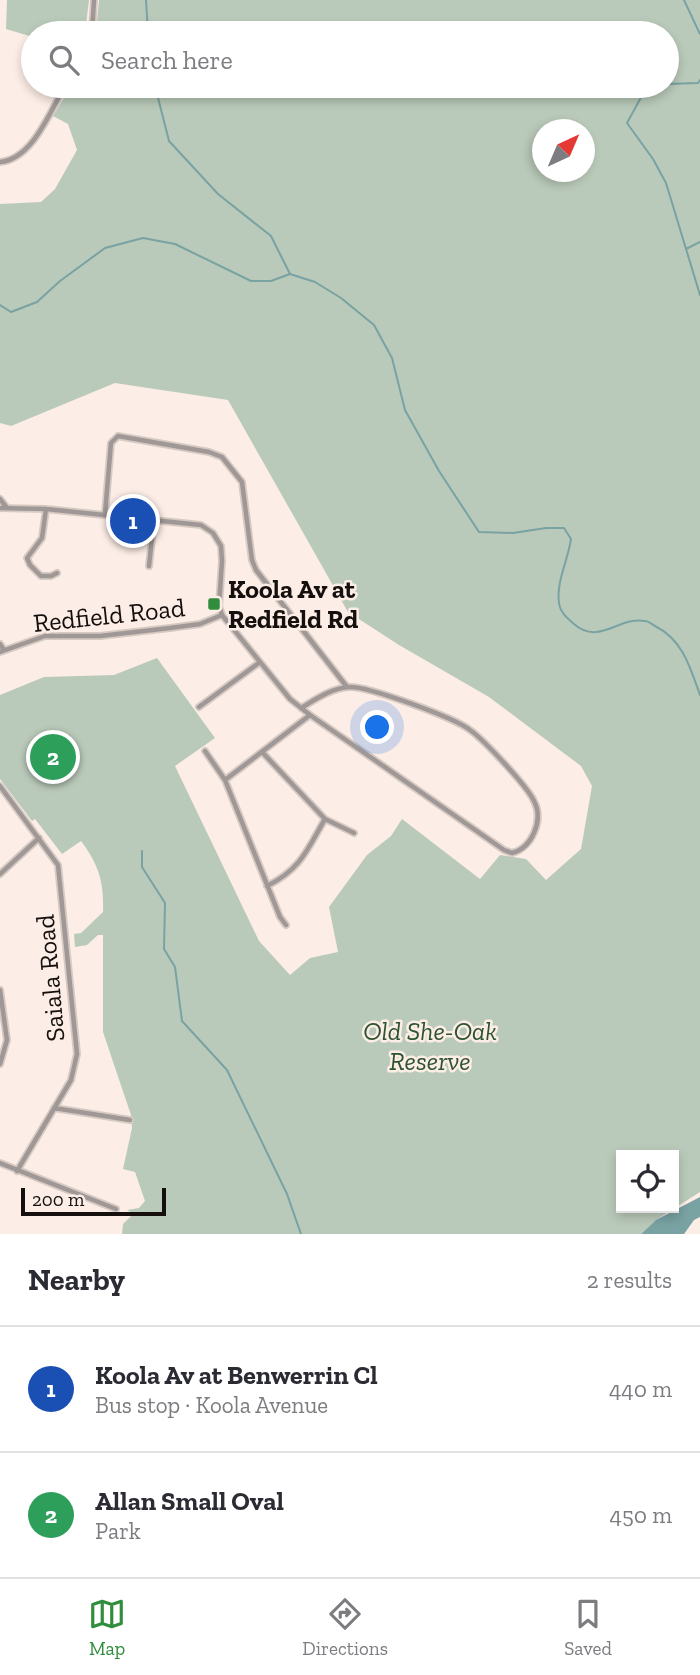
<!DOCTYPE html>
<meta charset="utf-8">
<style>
:root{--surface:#fff;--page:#f2f2f3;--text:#2b2b33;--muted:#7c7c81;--line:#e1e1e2;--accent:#318d3e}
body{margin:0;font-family:"Zilla Slab",serif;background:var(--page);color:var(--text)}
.controls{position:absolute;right:21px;bottom:21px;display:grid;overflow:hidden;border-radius:0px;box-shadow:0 4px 10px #0003}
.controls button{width:63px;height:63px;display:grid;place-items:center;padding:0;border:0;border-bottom:2px solid var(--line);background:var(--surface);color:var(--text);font:35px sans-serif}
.compass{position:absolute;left:532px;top:119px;width:63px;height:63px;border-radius:50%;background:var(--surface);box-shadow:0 4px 10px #0003;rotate:44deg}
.scale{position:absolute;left:21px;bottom:18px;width:145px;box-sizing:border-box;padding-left:7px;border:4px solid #15100e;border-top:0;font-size:19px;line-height:24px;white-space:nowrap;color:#15100e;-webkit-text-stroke:5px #fcede6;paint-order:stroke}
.you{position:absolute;left:378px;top:728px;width:24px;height:24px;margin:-18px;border:5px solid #fff;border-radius:50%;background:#1a73e8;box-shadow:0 0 0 10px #1a73e833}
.badge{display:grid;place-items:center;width:46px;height:46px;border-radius:50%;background:var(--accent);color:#fff;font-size:23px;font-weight:700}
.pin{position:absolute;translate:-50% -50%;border:4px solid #fff;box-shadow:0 2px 7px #0006}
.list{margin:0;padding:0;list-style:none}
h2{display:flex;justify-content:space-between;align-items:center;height:91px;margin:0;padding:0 28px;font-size:30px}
h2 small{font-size:23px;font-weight:400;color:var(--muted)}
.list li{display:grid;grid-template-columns:46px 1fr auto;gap:21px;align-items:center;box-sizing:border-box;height:126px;padding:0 28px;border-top:2px solid var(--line)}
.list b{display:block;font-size:26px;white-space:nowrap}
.list p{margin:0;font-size:23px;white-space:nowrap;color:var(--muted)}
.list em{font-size:23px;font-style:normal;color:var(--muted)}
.icon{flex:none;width:38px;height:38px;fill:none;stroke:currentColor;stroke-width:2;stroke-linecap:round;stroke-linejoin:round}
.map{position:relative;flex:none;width:700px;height:1234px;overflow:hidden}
.search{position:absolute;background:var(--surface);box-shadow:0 4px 10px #0003;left:21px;right:21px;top:21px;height:77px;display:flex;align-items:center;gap:18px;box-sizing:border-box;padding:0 24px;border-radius:38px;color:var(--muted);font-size:26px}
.sheet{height:343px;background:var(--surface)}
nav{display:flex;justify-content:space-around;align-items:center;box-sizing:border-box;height:98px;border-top:2px solid var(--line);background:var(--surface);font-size:19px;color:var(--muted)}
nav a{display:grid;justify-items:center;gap:4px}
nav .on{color:var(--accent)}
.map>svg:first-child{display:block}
.green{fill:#bacaba;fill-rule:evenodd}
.water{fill:#79a2a3}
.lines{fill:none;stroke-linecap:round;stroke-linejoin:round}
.stream{stroke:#79a2a3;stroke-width:2}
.minor-casing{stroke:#d7cac3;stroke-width:8}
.minor{stroke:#9f9896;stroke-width:4.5}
.poi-dot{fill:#318d3e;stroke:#fcede6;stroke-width:2.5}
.labels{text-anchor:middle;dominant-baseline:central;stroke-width:5;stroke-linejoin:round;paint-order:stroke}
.poi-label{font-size:26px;font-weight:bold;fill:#15100e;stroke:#fcede6;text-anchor:start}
.street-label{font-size:26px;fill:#15100e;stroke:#fcede6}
.park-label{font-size:26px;font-style:italic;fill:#2c5430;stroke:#fcede6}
</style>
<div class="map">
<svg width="700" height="1234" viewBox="0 0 700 1234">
<rect width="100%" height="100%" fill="#fcede6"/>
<path class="green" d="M7,0H89L85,33H33V37L6,29Z
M99,0H700V1192L656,1220L641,1234H122L123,1224L133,1214L127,1210L139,1208L145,1201L135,1172L123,1169L132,1128L131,1115L103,1032V935H98L87,945L75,947L74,934L81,933L103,912C104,882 99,865 81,841L62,854L35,819L32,821L0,779V695L44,677L114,675L157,658L215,738L175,766L259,941L290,975L310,958L338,952L329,907L367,855L391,836L402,819L480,879L500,855L526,859L546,880L581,849L592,786L581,766L489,697L399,645L348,612L228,400L115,383L11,426L0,423V204L41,202L55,189L77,150L68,124L53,116L71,86H667V33H96ZM542,130H584V172H542ZM621,1155H674V1208H621Z"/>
<path class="water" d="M700,1197V1217L694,1220L684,1234H641L656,1220Z"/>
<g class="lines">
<path class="stream" d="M146,0L148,33
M684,0L700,34
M667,84L698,83L700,80
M155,86L169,141L218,194L271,236L290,274
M659,86L644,92L627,123L653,159L666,183L700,295
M686,249L700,242
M0,305L11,312L37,302L60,281L105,248L143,238L175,244L251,281H271L290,274L315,282L341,298L374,325L392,358L405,410L439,471L479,532L513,533L546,528H564L571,539C568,560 556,582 559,603C560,612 567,618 574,624C599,646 619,616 645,621C649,621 651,624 655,626C683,640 690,667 700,695
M142,851V867L165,903L164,949L175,967L182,1021L227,1070L287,1194L301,1234"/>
<g class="minor-casing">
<path id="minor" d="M92,33L94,0
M0,162C33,159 50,111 65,86
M0,499L7,508
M0,508L46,509L201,525L213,533L221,546L222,561L219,606L222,615L290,699L310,715L504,850L512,853C532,848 544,820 534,801C527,786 484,740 470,730C455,718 368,686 349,687C332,688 316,699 301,708
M46,509L42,538L27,558L30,565L41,576H51L57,573
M105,514L111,443L118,436L209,452L222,457L242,482L252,560L256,570L347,687
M149,566L154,519
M0,644L4,650
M0,652L45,636H100L170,628L200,624L222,615
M199,707L260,662
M205,751L225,780L280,917L286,925
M263,753L325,819L354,833
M225,780L310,715
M0,786L58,865L77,1054L71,1080L17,1171
M0,874L39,838
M267,886C301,869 307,850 325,819
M0,990L7,1040L0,1064
M54,1108L130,1120
M0,1163L116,1209"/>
</g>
<use href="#minor" class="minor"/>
</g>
<rect class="poi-dot" x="207" y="597" width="14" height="14" rx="3.5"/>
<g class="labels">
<g class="poi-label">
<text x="228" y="589">Koola Av at<tspan x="228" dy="30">Redfield Rd</tspan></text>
</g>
<g class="street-label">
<text transform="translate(109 615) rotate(-6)">Redfield Road</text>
<text transform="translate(50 978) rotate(-95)">Saiala Road</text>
</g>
<g class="park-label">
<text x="430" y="1031">Old She-Oak<tspan x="430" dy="30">Reserve</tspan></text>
</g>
</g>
</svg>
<div class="controls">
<button><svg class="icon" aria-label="locate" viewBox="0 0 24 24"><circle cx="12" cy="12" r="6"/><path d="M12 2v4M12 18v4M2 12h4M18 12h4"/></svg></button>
</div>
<svg class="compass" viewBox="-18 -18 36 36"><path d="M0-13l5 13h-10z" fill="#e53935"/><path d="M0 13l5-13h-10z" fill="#7c7c81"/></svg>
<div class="scale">200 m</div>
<div class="you"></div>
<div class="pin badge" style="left:133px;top:521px;background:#1a4fb4">1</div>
<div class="pin badge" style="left:53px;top:757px;background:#2e9e5b">2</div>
<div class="search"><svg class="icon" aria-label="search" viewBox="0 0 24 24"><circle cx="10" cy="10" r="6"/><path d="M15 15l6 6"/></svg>Search here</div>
</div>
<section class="sheet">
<h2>Nearby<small>2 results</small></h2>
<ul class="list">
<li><span class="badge" style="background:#1a4fb4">1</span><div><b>Koola Av at Benwerrin Cl</b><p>Bus stop · Koola Avenue</p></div><em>440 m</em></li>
<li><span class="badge" style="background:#2e9e5b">2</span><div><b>Allan Small Oval</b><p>Park</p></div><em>450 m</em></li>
</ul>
</section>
<nav>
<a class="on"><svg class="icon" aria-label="map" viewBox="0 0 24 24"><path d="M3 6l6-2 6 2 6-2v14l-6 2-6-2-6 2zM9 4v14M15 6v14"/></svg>Map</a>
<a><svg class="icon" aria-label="directions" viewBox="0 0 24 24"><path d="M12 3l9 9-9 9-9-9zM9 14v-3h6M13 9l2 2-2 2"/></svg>Directions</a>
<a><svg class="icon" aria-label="saved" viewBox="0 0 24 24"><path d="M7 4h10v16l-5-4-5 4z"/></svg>Saved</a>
</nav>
